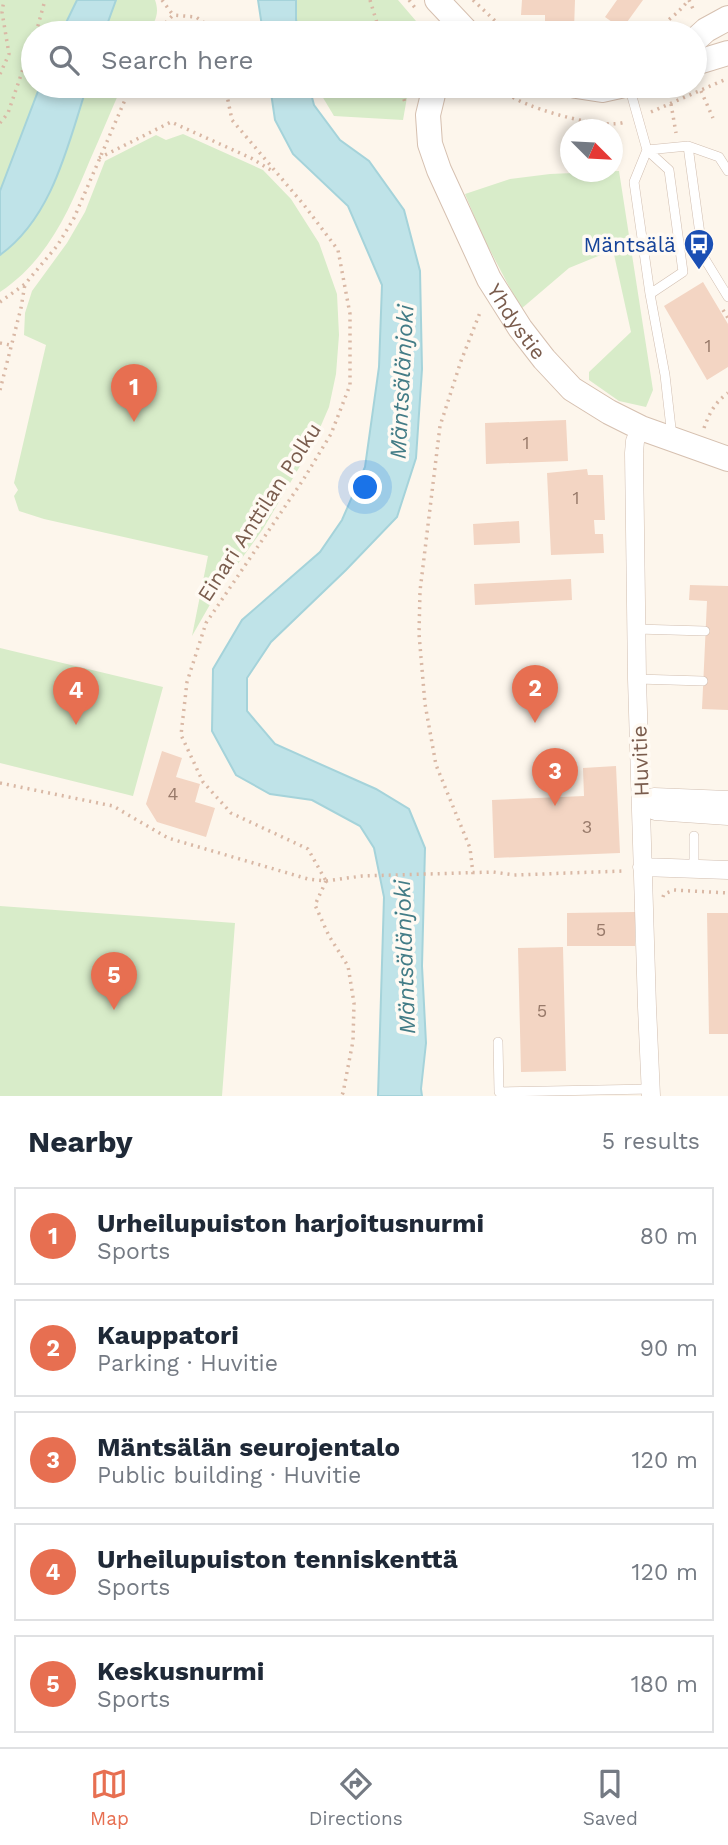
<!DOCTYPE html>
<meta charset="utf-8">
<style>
:root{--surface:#fff;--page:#f6f6f7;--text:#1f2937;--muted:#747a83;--line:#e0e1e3;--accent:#e76f51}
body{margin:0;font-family:"Work Sans",sans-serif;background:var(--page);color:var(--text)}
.compass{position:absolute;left:560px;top:119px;width:63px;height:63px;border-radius:50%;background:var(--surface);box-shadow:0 4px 10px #0003;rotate:114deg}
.you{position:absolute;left:366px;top:488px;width:24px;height:24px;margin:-18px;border:5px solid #fff;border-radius:50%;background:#1a73e8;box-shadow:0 0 0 10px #1a73e833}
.badge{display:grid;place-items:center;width:46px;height:46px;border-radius:50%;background:var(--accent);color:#fff;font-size:23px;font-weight:700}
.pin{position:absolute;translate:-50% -58px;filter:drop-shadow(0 2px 4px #0008)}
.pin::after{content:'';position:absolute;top:37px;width:24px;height:21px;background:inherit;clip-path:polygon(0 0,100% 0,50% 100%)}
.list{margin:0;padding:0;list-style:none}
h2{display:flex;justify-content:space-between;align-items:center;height:91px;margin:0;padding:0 28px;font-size:30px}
h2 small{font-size:23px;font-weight:400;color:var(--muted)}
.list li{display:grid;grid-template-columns:46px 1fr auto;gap:21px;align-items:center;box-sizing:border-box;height:98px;margin:0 14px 14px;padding:0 14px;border:2px solid var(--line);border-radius:0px}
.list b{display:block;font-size:26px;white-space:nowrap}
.list p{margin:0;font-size:23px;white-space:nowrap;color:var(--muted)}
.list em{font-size:23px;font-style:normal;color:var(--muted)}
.icon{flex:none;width:38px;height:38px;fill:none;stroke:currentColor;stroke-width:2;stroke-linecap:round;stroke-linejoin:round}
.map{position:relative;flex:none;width:728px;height:1096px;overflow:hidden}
.search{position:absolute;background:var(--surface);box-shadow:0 4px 10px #0003;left:21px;right:21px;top:21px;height:77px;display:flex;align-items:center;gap:18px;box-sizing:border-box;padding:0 24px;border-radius:38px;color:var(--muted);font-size:26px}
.sheet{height:651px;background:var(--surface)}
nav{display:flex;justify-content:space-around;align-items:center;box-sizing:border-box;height:98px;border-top:2px solid var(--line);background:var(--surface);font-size:19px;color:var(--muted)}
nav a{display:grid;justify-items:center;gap:4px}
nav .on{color:var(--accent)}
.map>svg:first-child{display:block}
.green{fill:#d8ecc9}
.water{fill:#bfe3e8;stroke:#a5d3da;stroke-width:2}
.building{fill:#f3d5c3}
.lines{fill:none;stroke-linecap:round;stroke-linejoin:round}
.lane-casing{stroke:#d1beb0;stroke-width:10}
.street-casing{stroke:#d1beb0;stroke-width:19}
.secondary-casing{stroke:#d6c0b0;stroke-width:26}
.path{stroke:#d9b8a5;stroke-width:3.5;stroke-dasharray:2 5;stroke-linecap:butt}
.lane{stroke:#fff;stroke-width:9}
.street{stroke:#fff;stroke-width:18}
.secondary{stroke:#fff;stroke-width:24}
.labels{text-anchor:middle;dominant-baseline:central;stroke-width:7;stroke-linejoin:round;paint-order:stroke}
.number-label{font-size:18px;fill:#987a6a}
.transit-label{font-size:21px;fill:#164399;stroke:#fffaf3;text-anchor:end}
.street-label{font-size:21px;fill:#7a5c4d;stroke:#fffaf3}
.water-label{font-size:23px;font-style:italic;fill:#437c86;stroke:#fffaf3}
</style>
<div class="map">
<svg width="728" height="1096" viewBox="0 0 728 1096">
<rect width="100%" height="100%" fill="#fdf6ec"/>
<path class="green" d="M0,0H77L61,33H33V86H40L0,191Z
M116,0H155C160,14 155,22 147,33H104Z
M296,0H398L416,21L419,33H298L296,19Z
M87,86H122C111,111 101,135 90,160C69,211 47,261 0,292V255C53,217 68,144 87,86Z
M316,86H409L403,120L334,116Z
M183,134L263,170L291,199L319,243L337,294L339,335L336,374L329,407L313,444L263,529L216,594L192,636L208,556L44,519L19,511L14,496L18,490L14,483L46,345L24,335L25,313L32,291L67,243L85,212L105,161L156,135L166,140Z
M619,171L653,390L646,407L619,401L589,380V372L631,332L613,250L569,268L521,309L482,235L465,194L510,179L550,174Z
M0,648L163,687L133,796L0,763Z
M0,906L235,923L222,1096H0Z"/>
<path class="water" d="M77,0H116L104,33H61Z
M258,0H296V19L298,33H263Z
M40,86H87C68,144 53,217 0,255V191Z
M270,86H309L314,105L340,140L369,161L404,210L420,271L422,369L416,458L397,517L346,570L271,642L247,678V711L275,744L376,789L409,809L425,848L422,966L426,1043L421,1089L422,1096H378L384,897L374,848L360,826L312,800L270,794L236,775L212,731L213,669L242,620L320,552L342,520L365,467L379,367L382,285L348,206L293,154L275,120Z"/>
<path class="building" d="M522,0H575L574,30H545V15H521Z
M617,0H643L622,29L605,17Z
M703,282L728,324V367L707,380L664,306Z
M566,420L568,461L486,464L485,423Z
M587,469L588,475H603L605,520H594L595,534H603L604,553L551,555L547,473Z
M519,521L520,543L474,545L473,524Z
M571,579L572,600L475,605L474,584Z
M690,585L728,586V710L702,709L707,601L689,600Z
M162,751L182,758L176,777L200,784L195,802L215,808L206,837L157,822L146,804Z
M616,766L620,853L494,858L492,800L584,796L583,768Z
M635,912V946H567V913Z
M707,913H728V1034H709Z
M563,947L566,1071L521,1072L518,948Z"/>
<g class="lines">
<g class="lane-casing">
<path id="lane" d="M629,86L647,150L669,170L683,272L650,294
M688,146L703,256L728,297
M647,150L634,182L650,294L665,375L672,437
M647,150L688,146L719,157L728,171
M636,629L705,631
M637,679L703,681
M694,868V836
M498,1042L499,1092L651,1089"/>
</g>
<g class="street-casing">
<path id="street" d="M641,428L635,441L634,453L637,679L647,1007L651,1096
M728,800L654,797L655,811L728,816
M642,867L728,870"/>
</g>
<g class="secondary-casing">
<g id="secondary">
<path d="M437,0L468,33"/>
<path d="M695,40L706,30L728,18"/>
<path d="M695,63L728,53"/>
<path id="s1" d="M435,86L428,115L430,144L439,170L489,279L520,328L544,359L572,389L609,412L641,428L728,459"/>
<path d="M576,86L602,90L620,86"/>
</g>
</g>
<path class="path" d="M162,0L173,15
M370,0L380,33
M409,0L416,9
M473,0L508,33
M689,0L694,11
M426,24L427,33
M36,33L45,0
M156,33L173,15L196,17L213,29L214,33
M653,33L678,12L689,0
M0,74L9,54L2,12L4,0
M225,86L232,120L304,205L338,250L350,314V385L331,434L303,480L206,623L187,682L181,735L203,782L231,813L308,849L326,881
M399,86L406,105
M495,86C502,91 510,96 518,100C539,111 603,130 625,122
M701,91L713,118
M671,104L676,133
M651,112L724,80
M0,123L8,113L33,40
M99,158L171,122L251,158L274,172
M0,302L25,284L57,246L74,218L131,86
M723,310L728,318
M0,343L10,345
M0,390L21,308L25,284
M704,428C709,414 715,402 728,393
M0,783L113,806L168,838L308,879L326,881L362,876L493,872L514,875L623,871
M473,874L470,848L436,765L425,704L419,634L420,591L440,426L461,361L481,310
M326,881L315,905L329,936L348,966L354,1003L353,1041L343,1093L341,1096
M663,897L664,894L674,890L728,893"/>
<use href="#lane" class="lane"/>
<use href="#street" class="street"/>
<use href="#secondary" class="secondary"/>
</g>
<defs>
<g id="bus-pin" transform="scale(1.575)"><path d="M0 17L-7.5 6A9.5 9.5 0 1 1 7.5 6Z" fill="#1a4fb4" stroke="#fffaf3"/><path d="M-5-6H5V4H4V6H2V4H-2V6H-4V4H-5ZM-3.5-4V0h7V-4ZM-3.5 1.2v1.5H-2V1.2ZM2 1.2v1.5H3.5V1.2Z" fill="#fff"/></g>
</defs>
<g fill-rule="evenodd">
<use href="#bus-pin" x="699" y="244"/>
</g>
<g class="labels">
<g class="number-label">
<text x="708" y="345">1</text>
<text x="526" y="442">1</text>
<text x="576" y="497">1</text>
<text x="173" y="793">4</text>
<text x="587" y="826">3</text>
<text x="601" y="929">5</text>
<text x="542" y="1010">5</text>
</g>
<g class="transit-label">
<text x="676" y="244">Mäntsälä</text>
</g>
<g class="street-label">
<text stroke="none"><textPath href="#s1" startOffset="257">Yhdystie</textPath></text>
<text transform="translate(259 512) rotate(-57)">Einari Anttilan Polku</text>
<text transform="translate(640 761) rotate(-92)">Huvitie</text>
</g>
<g class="water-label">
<text transform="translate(402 382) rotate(-87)">Mäntsälänjoki</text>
<text transform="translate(405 957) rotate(-92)">Mäntsälänjoki</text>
</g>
</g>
</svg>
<svg class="compass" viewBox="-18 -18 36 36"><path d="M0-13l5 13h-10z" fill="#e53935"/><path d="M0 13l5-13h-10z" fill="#747a83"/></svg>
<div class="you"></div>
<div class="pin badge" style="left:134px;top:422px">1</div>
<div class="pin badge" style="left:535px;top:723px">2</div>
<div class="pin badge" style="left:555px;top:806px">3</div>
<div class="pin badge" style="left:76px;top:725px">4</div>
<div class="pin badge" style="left:114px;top:1010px">5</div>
<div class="search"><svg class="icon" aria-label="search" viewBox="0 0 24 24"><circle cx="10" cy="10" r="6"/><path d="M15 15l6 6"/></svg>Search here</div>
</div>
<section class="sheet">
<h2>Nearby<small>5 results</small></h2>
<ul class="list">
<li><span class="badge">1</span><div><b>Urheilupuiston harjoitusnurmi</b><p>Sports</p></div><em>80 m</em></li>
<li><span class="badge">2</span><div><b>Kauppatori</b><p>Parking · Huvitie</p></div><em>90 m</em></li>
<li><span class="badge">3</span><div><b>Mäntsälän seurojentalo</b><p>Public building · Huvitie</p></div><em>120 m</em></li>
<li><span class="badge">4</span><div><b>Urheilupuiston tenniskenttä</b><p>Sports</p></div><em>120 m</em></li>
<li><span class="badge">5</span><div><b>Keskusnurmi</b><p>Sports</p></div><em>180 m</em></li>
</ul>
</section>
<nav>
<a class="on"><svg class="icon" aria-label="map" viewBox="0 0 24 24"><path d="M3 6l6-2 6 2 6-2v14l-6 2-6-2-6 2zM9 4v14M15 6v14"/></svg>Map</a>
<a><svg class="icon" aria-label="directions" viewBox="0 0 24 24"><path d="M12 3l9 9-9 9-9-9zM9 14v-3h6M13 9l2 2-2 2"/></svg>Directions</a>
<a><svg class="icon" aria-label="saved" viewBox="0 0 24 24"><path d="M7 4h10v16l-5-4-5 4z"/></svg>Saved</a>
</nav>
